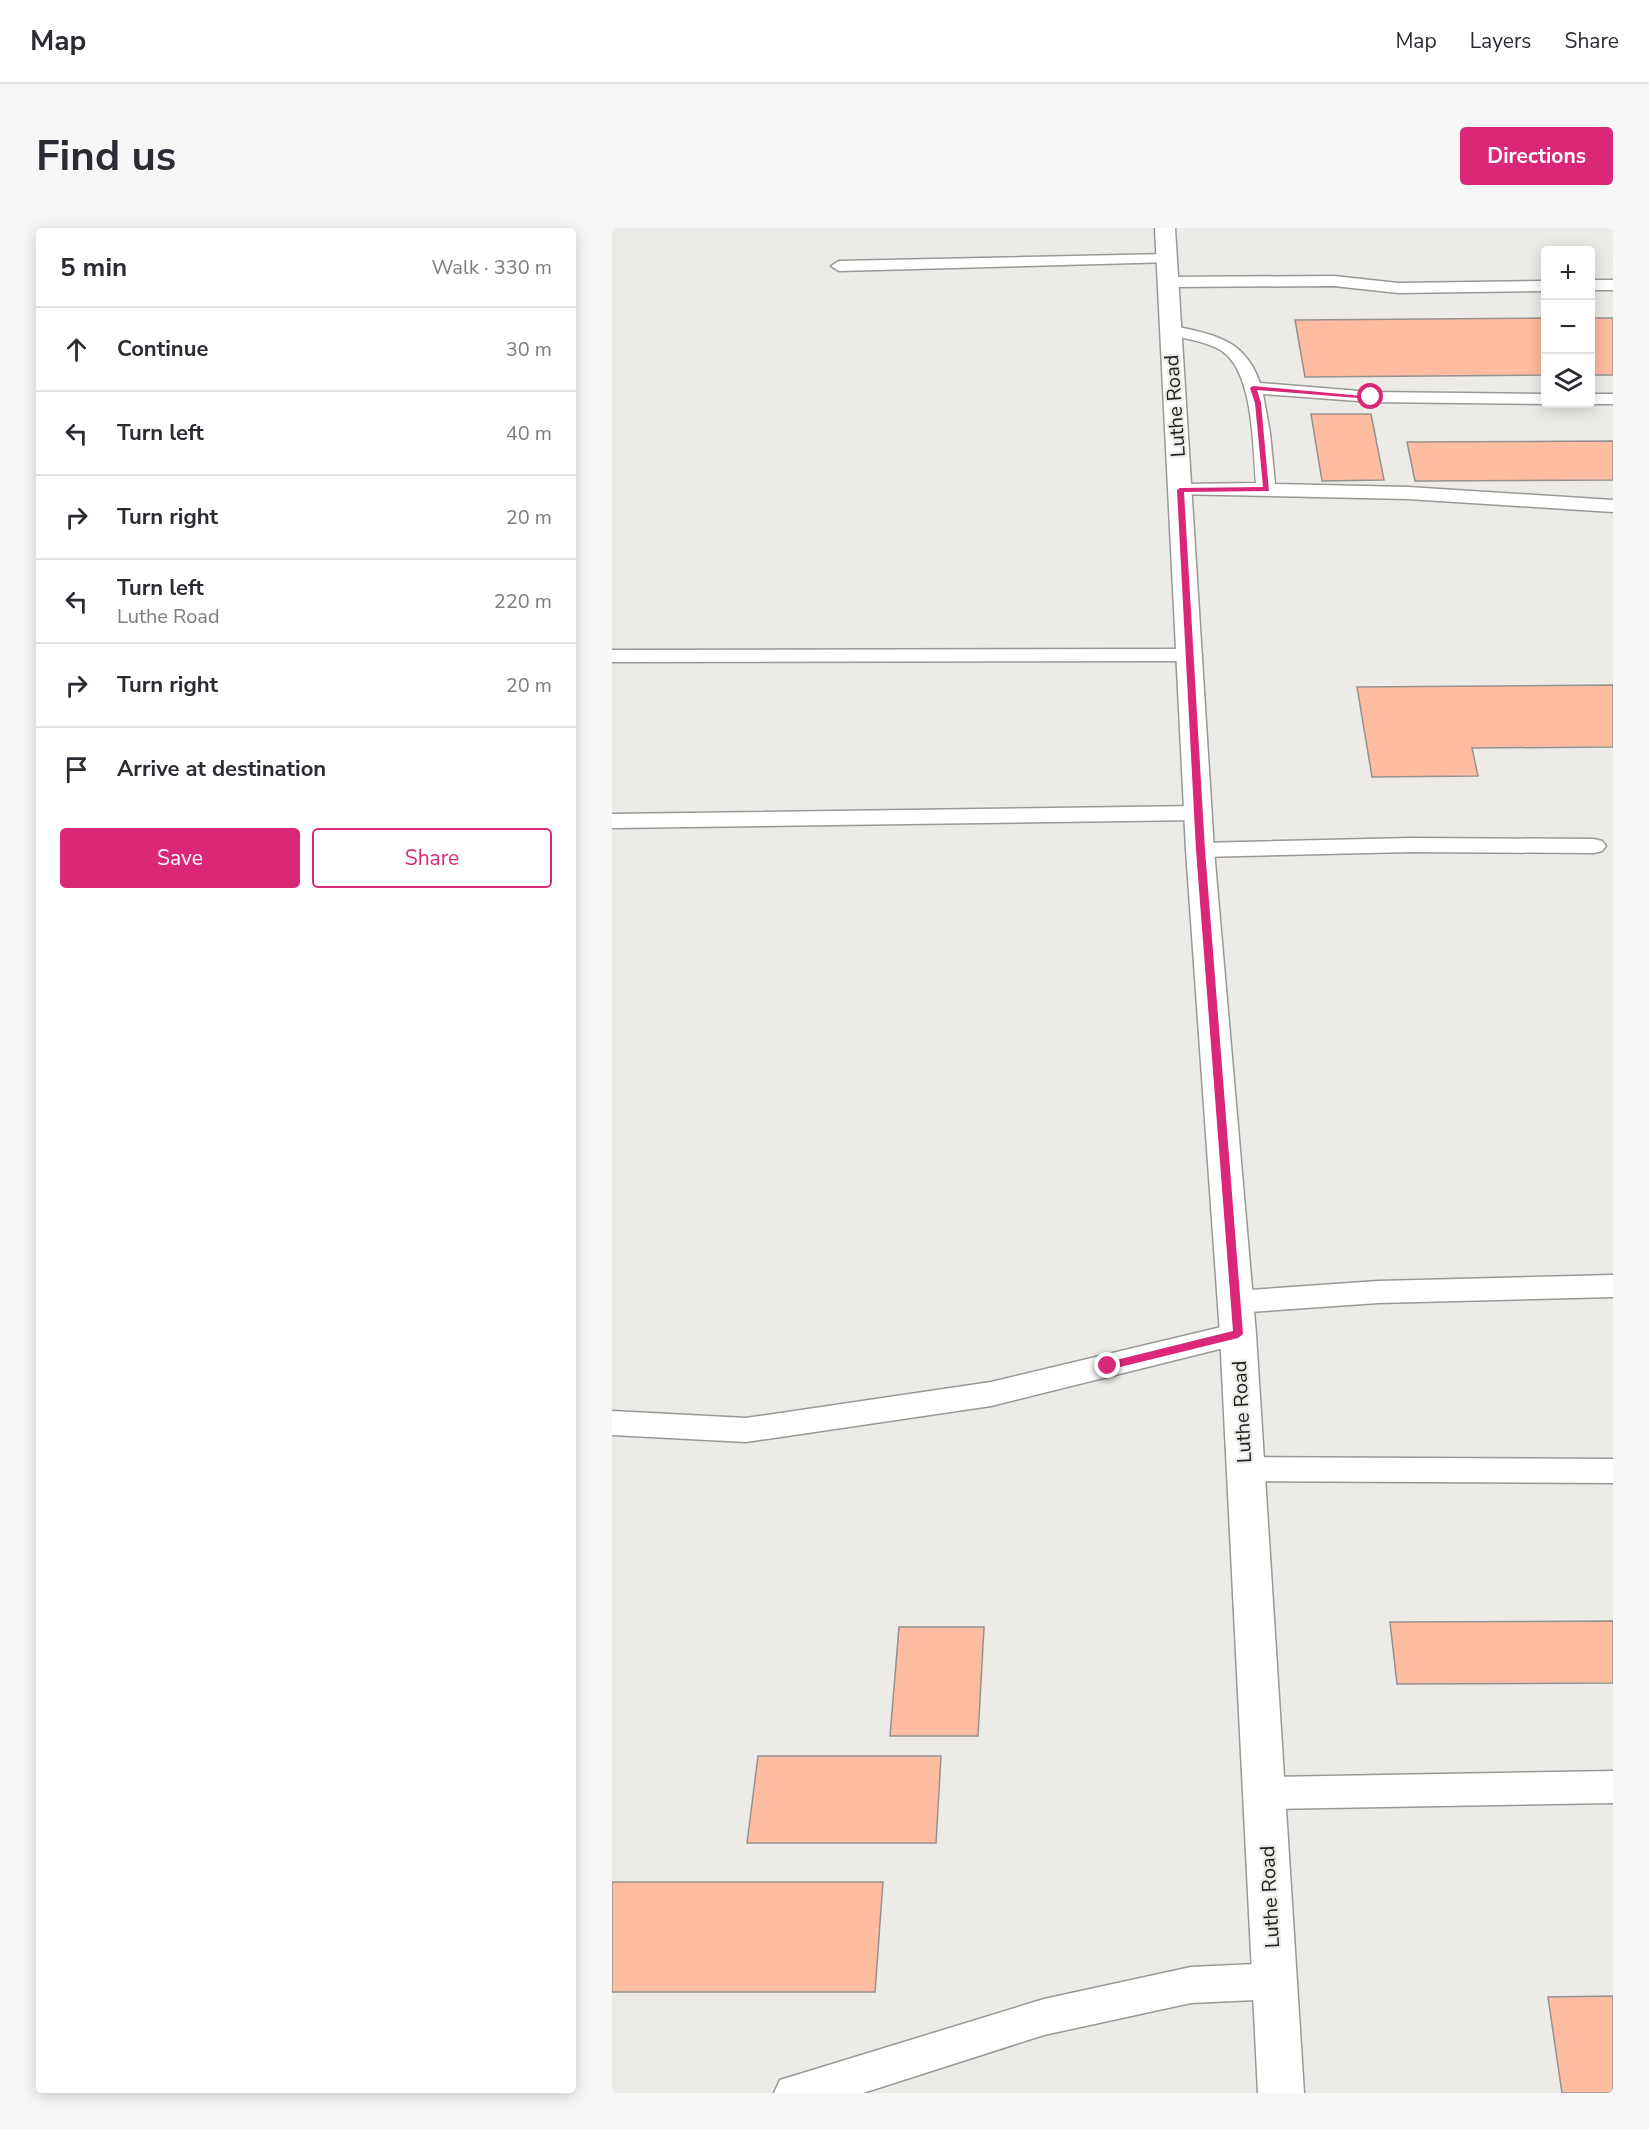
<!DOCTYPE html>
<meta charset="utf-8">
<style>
:root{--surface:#fff;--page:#f7f7f7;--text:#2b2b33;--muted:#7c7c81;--line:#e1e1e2;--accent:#db2777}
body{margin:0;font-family:"Nunito Sans",sans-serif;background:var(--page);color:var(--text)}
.controls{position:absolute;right:18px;top:18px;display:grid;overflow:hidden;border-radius:6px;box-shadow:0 3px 15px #0003}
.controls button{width:54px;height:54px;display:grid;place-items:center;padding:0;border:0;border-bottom:2px solid var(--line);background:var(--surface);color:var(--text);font:30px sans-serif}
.stop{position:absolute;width:18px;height:18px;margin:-14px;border:4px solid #db2777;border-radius:50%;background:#fff}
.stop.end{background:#db2777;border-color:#fff;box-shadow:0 2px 6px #0008}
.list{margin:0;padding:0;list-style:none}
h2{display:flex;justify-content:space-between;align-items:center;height:78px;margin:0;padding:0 24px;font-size:26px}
h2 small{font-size:20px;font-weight:400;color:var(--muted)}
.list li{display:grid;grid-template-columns:39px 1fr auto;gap:18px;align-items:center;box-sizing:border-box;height:84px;padding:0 24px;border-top:2px solid var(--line)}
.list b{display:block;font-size:22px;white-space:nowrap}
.list p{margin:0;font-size:20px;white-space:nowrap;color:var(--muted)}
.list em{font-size:20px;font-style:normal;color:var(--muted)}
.actions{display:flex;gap:12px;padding:18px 24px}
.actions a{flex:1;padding:14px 0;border:2px solid var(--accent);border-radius:6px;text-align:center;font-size:21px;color:var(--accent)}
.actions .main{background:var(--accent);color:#fff}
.icon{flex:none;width:33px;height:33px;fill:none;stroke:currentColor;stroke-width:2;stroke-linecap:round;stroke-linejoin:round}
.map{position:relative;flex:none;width:1001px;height:1865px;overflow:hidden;border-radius:6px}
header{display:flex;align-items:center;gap:36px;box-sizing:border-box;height:84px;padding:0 30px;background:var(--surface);border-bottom:2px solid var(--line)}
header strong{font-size:28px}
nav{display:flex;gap:33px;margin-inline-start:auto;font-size:21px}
.intro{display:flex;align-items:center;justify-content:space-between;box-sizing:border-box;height:144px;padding:0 36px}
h1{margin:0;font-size:42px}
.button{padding:15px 27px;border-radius:6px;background:var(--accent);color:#fff;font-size:21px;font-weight:700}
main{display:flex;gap:36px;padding:0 36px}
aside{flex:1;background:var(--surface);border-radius:6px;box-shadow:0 3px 15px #0003}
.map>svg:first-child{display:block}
.building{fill:#febca1;stroke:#959190;stroke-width:1.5}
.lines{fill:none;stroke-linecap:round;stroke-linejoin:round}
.service-casing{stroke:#9a9895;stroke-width:3}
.tertiary-casing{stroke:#9a9895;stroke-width:3}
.service{fill:#fff;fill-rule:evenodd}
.tertiary{fill:#fff;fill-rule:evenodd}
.route{fill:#db2777}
.labels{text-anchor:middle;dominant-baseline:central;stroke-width:4.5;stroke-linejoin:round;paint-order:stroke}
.street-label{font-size:20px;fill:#232221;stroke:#edebe8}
</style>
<header>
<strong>Map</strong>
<nav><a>Map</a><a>Layers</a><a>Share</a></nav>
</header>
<div class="intro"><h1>Find us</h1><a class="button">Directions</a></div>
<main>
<aside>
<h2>5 min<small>Walk · 330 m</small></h2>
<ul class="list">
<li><svg class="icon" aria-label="ahead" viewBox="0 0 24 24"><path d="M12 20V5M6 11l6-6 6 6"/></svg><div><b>Continue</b></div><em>30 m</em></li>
<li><svg class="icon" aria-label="left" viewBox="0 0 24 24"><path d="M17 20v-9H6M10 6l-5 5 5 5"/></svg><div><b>Turn left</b></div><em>40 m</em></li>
<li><svg class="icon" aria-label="right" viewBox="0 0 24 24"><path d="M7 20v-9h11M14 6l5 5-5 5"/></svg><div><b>Turn right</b></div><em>20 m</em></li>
<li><svg class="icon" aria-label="left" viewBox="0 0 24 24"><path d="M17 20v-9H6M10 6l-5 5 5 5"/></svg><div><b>Turn left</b><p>Luthe Road</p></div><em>220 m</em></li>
<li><svg class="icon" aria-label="right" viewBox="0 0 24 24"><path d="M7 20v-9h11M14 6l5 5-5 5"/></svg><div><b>Turn right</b></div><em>20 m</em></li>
<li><svg class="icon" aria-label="arrive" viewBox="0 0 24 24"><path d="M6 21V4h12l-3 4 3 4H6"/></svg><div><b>Arrive at destination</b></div></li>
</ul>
<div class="actions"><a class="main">Save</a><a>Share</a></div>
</aside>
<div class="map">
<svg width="1001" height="1865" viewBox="0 0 1001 1865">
<rect width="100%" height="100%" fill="#edebe8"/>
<path class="building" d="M933,90V147L693,149L683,92Z
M978,90H1001V147H978Z
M699,186H759L772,252L710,253Z
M1001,213V252L803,253L795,214Z
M1001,457V519L860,520L866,548L760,549L745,459Z
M1001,1393V1455L785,1456L778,1394Z
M287,1399H372L366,1508H278Z
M146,1528H329L324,1615H135Z
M0,1654H271L263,1764H0Z
M1001,1768V1865H950L936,1769Z"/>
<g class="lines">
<g class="service-casing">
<path id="service" d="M555,26L561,28L563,31L561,34L227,43L219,38L227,33Z
M722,48L786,55L933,53V63L786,65L722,58L556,59L548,54L556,49Z
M978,52H1001V62H978Z
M558,97C600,107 632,109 648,155L759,164L933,166V176H937H933L759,174L651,166L658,205L663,256L796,259L1001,272V284L796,271L561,266L558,262L561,258L568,256L644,255C641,220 642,145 610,123C594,113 570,110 552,106L549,102L552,98Z
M978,166H1001V176H974H978Z
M579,421L586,423L590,427L586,431L579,433L0,434V422Z
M586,578L594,580L597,585L594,590L586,592L0,600V586Z
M799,610L982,611L990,613L994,618L990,623L982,625L799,624L588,629L580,627L576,622L580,617L588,615Z
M1001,1047V1069L766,1075L623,1085L613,1082L609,1074L613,1066L623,1063L766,1053Z
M626,1095L636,1098L641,1106L636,1114L379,1178L134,1214L0,1207V1183L134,1190L379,1154Z
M633,1229L1001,1231V1255L633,1253L622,1250L618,1241L622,1232Z
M1001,1543V1575L652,1581L640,1576L635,1565L640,1554L652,1549Z
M663,1735L676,1741L681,1753L676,1765L663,1771L579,1775L432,1807L251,1865H162L168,1852L432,1771L579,1739Z"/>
</g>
<g class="tertiary-casing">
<path id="tertiary" d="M543,0H563L602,622L644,1106L692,1865H646L608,1106L574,622Z"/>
</g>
<use href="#service" class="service"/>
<use href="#tertiary" class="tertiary"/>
</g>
<path class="route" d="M641,158L762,169L759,171L645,162L649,175L657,263L572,264L593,622L631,1106L626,1110L496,1142L491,1138L492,1135L621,1103L584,622L565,262L568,260L651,259L643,175L638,160Z"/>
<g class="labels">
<g class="street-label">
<text transform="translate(563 178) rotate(-94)">Luthe Road</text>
<text transform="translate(630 1184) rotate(-93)">Luthe Road</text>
<text transform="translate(658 1669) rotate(-93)">Luthe Road</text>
</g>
</g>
</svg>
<div class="controls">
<button>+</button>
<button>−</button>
<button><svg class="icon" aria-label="layers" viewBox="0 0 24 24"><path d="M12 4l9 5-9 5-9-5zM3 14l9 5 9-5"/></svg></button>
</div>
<div class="stop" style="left:759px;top:169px"></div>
<div class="stop end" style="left:496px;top:1138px"></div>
</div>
</main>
